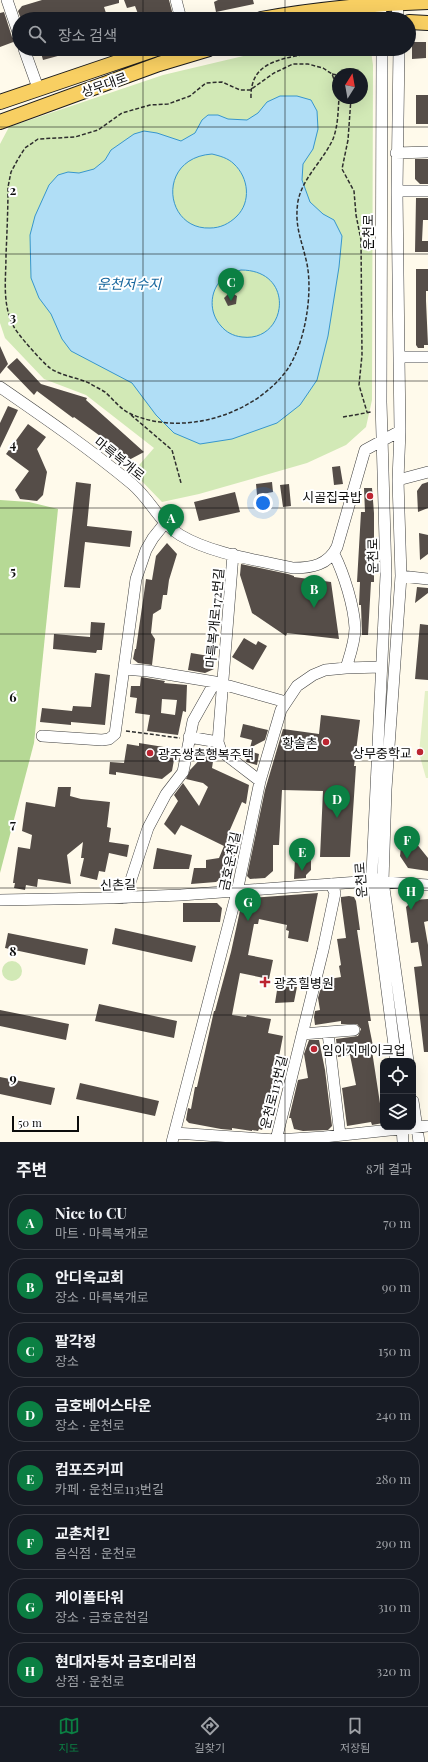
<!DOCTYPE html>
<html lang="ko">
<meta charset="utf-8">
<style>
:root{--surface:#171b24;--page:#20242c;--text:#f1f3f6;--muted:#9ea1a6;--line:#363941;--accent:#0b8043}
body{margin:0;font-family:"Playfair Display","Noto Sans KR",serif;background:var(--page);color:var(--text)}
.controls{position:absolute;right:12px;bottom:12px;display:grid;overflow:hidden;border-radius:8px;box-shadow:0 4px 16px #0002}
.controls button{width:36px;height:36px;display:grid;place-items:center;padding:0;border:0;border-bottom:1px solid var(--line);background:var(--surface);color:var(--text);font:20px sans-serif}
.compass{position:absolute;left:332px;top:68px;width:36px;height:36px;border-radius:50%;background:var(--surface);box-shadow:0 4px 16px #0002;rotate:11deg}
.scale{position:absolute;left:12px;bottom:10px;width:67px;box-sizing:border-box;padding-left:4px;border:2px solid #0c0c0c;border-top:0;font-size:11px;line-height:14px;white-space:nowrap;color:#0c0c0c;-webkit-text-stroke:3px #fff;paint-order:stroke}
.you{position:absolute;left:263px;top:503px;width:14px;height:14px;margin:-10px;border:3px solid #fff;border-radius:50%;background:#1a73e8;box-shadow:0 0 0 6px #1a73e833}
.badge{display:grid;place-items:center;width:26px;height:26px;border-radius:50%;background:var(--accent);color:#fff;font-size:13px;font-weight:700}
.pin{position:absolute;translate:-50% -33px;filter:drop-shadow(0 1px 2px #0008)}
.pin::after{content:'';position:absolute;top:21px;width:14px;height:12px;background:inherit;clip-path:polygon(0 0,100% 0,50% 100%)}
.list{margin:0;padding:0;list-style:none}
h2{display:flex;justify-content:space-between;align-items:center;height:52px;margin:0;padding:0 16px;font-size:17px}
h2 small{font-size:13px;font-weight:400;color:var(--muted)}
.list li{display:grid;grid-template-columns:26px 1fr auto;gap:12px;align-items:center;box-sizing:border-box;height:56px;margin:0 8px 8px;padding:0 8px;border:1px solid var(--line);border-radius:16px}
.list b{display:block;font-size:15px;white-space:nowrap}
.list p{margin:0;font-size:13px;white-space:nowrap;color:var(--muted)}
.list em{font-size:13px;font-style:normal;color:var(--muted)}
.icon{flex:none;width:22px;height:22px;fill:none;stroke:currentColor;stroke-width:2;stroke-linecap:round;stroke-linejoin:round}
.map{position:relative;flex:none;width:428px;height:1142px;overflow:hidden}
.search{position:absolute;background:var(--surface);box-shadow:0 4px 16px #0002;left:12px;right:12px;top:12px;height:44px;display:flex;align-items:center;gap:10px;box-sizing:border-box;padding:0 14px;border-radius:22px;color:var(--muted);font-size:15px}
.sheet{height:564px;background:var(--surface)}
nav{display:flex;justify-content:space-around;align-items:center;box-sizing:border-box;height:56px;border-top:1px solid var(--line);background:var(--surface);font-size:11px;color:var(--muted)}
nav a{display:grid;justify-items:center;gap:2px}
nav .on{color:var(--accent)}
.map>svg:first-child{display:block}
.green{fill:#d2e9b6;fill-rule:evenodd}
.forest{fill:#b6d995}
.pitch{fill:#e3f0c7}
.water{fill:#b0def6;stroke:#3796cd;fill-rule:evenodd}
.building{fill:#554d48;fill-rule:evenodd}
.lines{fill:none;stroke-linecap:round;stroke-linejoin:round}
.minor-casing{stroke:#3f3f3f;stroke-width:12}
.major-casing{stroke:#1d1d1d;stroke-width:16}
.path{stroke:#2e2e2e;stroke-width:1.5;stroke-dasharray:4 2;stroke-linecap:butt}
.minor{stroke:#fff;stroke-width:11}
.major{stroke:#f8cf62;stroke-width:14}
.grid{fill:none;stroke:#0c0c0c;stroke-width:1;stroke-opacity:0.55}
.poi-dot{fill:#bc2531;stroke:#fff;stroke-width:1.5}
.labels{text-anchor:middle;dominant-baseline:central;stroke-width:4;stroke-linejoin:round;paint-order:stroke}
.street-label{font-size:13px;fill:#0c0c0c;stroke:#fff}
.poi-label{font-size:13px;fill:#0c0c0c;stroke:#fff;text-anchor:end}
.water-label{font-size:14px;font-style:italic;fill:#16669d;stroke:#fff}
.grid-label{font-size:13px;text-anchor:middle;font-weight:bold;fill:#0c0c0c;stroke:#fff;stroke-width:4;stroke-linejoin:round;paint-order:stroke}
</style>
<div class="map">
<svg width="428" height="1142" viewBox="0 0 428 1142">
<rect width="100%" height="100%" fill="#fffaeb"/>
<path class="green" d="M273,49H370L371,51L373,65L372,400L366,427L346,445L307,463L199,494L162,502L133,472L154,448L86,395L44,379L5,338L0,323V144L9,127L163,75ZM338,74H362V98H338Z
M2 971a10 10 0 1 1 20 0a10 10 0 1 1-20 0Z"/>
<path class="forest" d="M0,500L29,502L58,509L34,743L0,873Z"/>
<path class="pitch" d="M425,691H428V778H426L419,753Z"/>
<path class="water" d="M280,96H297L311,100L317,111L318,129L313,149L303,164L302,180L310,202L323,214L334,220L342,236L339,267L328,336L317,380L300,405L277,423L232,439L200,444L174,433L156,415L132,383L71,351L62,339L51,314L39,298L31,278L30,235L35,216L49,185L58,175L68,172L79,173L94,169L105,160L111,150L134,134L144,131L157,133L181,141L195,133L202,120L208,115H218L228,119L247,120L258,113L267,102ZM212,154C220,156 228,158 234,164C249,178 251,202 237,216C229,224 220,228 210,228C164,230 156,158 212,154ZM241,270C297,270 287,343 242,337C233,336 226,332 221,326C209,313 209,292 222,279C227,274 234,272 241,270Z"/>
<path class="building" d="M42,0H119V3L104,7L108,19H21L18,11L22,6Z
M124,0H169L174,19H140L135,6L127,8Z
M218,0H253L254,4L216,12L214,2Z
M4,12L12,37L16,41L0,47V13Z
M412,42H426V58L412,59Z
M40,49H76V51L43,60Z
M416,95H428V124H416Z
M415,159H428V184H420L415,179Z
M416,198H428V220H423L422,241H428V252H415Z
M416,269H428V291H426V301L428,345H424V348H418L416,345Z
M230,292L237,296L236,304L228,306L224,298Z
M0,346L8,364L0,374Z
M17,358L41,384L87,398L86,400L144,452L127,461L116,451L118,449L74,417L73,418L37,391L34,395L7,367Z
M8,406L18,410L0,448V423Z
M28,424L46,437L37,449L47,472L43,495L37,501L20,499L15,490L29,471L6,454Z
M340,466L343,484L334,485L332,467Z
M76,482L91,484L87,526L132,531L130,547L85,542L80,588L64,587Z
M272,482L273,492L257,495L256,484Z
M428,482V508L418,512L417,491L422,484Z
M289,484L291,506L283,507L280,485Z
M364,488H372L374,513V582H371L368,635H362L361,605H359L360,582H357L361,512H365Z
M235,492L240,512L199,521L194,502Z
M419,533L428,535V554L420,560Z
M167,543L177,554L169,580L167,595H163L161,609L153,614L151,633L155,639L152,665L138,663L133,659L135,649H136L146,579L152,580L156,556Z
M241,564L288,574L294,576V577L331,582L339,639L287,633L286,636L252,613L240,575Z
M417,587L428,588V593L415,603Z
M91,622L105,623L102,650H97L96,653L53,649L54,634L90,637Z
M420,624L428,625V680L415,679Z
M244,638L256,645L258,641L267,646L253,670L232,657Z
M191,653L215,657L214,669L205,673L188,670Z
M95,673L110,675L105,725L71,722V725L40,722L42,708L72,711L73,706L91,707Z
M141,677L165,681L164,683L187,685L186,712L183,711L178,735L147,731L150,715L135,713L137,698L130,697L131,686H140ZM162,699L177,700L175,715L161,713Z
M321,715L360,720L354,766H356L350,857H320L323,791L282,790L279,845H273V871L265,878L250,879L247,876L265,790L283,729L319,734Z
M243,724L268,730L265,740L250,748L252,740L240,737Z
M139,743L176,749L172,771L162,779L116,772V775L109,774L110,762L124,763L127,744L139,746Z
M249,751L259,754L257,765L246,762Z
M205,754L214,755L212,768L249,785L246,804L242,802L229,832L238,834L240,843L228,873L216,882L191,884L194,868H206V860L219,858L224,846L181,825L175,835L164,824L178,801L174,795L183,783L199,806L208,787L203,783L186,779L190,770Z
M58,787H71L70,796L81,799L110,802L107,827L111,828L109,842L129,845L127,857L109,853L105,872L99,871L97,880L80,876L84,858H81L83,842L67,855L71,884L38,879L37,887L26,885L25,890L14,888L15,883H13L18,847L30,849L32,835L22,831L26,802L55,807Z
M402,836L412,838L428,858V871L408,868L400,856Z
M157,848L192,855L189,869H153Z
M295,858H311V870L306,875V878L294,879Z
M318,893L308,942L288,938L289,931L286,930L287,925L259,919L258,924H254L248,955L273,960L269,979L240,973L232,1015L246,1017L247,1015L271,1019L268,1033L283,1036L276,1072H278L266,1128L263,1127L262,1130L259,1129L258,1131L252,1130V1131L232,1128V1130L221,1129L189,1123L186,1120L188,1108L191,1109L195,1087H197L214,1011H215L231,952L241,906L250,898Z
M349,896L354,897L356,901L360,930H357L371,1021H368L374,1051H372L383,1123L372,1125L371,1122L347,1126L342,1088L356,1085L350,1055L338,1057L336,1039L358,1036L361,1029L357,1024H341V1021L315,1025L314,1017L315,1011L320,1010L318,998L323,980L341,977L339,966L341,965L337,939L346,938L341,901V897Z
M428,899V921L424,922L428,945V1052H424L414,967L422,966L418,942L411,943L406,907L413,900Z
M183,903H217L222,908L220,922H183Z
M115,928L196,946L192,962L112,944Z
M8,933L88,949L85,965L5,948Z
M278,984L297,987L294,1002L275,1003Z
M99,1004L177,1021L174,1038L95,1021Z
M0,1010L69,1024L66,1040L0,1026Z
M309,1040H319L325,1070L332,1126L328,1130L303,1131L294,1129L291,1118H289L298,1080L308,1078L304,1054Z
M0,1077L55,1088L51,1105L0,1094Z
M80,1083L159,1101L155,1116L76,1099Z"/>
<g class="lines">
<g class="minor-casing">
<path id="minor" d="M7,0L19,35
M176,0L181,19
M380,0L381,19
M397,0L398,19
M24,49L38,88
M382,49L381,402L386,575L372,873L396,1061
M399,49L397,191L399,357L400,431L398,480L401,576L386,789L383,881L408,1061
M396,153L428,152
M397,191H428
M399,357H428
M0,387C45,418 90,449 132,484C150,499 159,522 180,535C212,554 257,560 293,568C312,568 328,565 337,547L365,450L400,431
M398,480L428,472
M233,554L218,742L221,751L260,781
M334,554C344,574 354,606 355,628C355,642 350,655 346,668
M401,576L428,579
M124,669L148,671L215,682L286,702
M42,736L102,740L109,739L115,734L136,579L146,550L153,538L165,523
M189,737L218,742
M331,884L335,893L323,950L276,1140L324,1137L428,1126
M125,898L148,828L166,794L183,772L193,721L215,682
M0,900L107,898L181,895L372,881L428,885
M328,1033L340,1135
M302,1034L354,1030
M413,1101L419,1142
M402,1127L403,1142
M175,1133L276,1140
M172,1142L237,892L260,781L281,710L297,686L313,675L325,670L346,668L381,667"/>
</g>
<g class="major-casing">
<path id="major" d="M261,19C316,9 372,4 428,2
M409,22L428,23
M0,102L156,49
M0,122L159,64L209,49"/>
</g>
<path class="path" d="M332,74L338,75
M338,90L332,74L323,68L308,64H293L274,73L250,90H240L222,82L206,83L190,96L168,104L150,105L122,113L98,130L75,137L38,139L25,148L18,159L11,172L8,187C8,209 7,232 6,255C6,279 2,303 13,325C16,333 43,363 50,368C61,376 76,377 89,383C94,386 100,389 105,392C113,399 121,410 131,414C183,437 254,415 287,370C305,344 313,294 307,264C302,240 294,227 298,201C303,177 323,161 333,139C338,126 338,112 339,98
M251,98C250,65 275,60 301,55
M351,98L348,140L342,169L354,191L356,215L361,240L362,355L359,385L367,412
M131,415L172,450L181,483
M343,417L371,412
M126,731L180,738"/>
<use href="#minor" class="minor"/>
<use href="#major" class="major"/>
</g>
<path class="grid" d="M143,0V19M285,0V19M143,49V1142M285,49V1142M0,127H428M0,254H428M0,381H428M0,508H428M0,634H428M0,761H428M0,888H428M0,1015H428"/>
<g class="poi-dot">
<circle cx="370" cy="496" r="4"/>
<circle cx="326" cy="742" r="4"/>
<circle cx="420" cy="752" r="4"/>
<circle cx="150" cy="753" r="4"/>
<path d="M263 976h4v4h4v4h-4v4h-4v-4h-4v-4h4z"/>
<circle cx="314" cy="1049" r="4"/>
</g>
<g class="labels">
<g class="street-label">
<text transform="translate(104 84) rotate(-20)">상무대로</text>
<text transform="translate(367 232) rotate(-90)">운천로</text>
<text transform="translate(120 458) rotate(39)">마륵복개로</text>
<text transform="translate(372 556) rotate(-91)">운천로</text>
<text transform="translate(214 618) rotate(-85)">마륵복개로172번길</text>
<text transform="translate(229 861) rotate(-78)">금호운천길</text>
<text transform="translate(360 880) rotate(-94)">운천로</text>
<text transform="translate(118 884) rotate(-2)">신촌길</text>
<text transform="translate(273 1092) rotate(-76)">운천로113번길</text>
</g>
<g class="poi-label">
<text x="362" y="496">시골집국밥</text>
<text x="318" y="742">황솔촌</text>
<text x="412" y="752">상무중학교</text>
<text x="158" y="753" text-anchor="start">광주쌍촌행복주택</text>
<text x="274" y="982" text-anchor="start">광주힐병원</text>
<text x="322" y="1049" text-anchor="start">임이지메이크업</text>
</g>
<g class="water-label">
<text x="129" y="283">운천저수지</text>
</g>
</g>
<g class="grid-label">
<text x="13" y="195">2</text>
<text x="13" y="322">3</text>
<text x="13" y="449">4</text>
<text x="13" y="576">5</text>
<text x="13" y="702">6</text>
<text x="13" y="829">7</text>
<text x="13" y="956">8</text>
<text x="13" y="1083">9</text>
</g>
</svg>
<div class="controls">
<button><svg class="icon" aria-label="locate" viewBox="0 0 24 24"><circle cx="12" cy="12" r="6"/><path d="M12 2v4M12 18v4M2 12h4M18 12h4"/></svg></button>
<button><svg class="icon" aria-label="layers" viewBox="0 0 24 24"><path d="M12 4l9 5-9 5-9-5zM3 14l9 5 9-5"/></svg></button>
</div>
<svg class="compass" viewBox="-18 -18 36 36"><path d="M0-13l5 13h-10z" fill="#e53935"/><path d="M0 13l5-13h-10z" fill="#9ea1a6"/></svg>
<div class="scale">50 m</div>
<div class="you"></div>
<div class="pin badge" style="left:171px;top:537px">A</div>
<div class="pin badge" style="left:314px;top:608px">B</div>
<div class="pin badge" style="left:231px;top:301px">C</div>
<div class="pin badge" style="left:337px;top:818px">D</div>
<div class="pin badge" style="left:302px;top:871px">E</div>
<div class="pin badge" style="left:407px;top:859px">F</div>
<div class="pin badge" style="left:248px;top:921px">G</div>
<div class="pin badge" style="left:411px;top:910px">H</div>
<div class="search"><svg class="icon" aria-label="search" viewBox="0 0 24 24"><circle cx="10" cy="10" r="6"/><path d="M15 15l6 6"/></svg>장소 검색</div>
</div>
<section class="sheet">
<h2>주변<small>8개 결과</small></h2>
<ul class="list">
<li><span class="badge">A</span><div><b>Nice to CU</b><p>마트 · 마륵복개로</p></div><em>70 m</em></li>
<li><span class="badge">B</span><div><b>안디옥교회</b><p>장소 · 마륵복개로</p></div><em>90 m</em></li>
<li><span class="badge">C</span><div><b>팔각정</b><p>장소</p></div><em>150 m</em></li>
<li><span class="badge">D</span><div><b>금호베어스타운</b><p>장소 · 운천로</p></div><em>240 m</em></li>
<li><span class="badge">E</span><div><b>컴포즈커피</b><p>카페 · 운천로113번길</p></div><em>280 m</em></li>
<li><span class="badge">F</span><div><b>교촌치킨</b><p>음식점 · 운천로</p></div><em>290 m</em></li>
<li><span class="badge">G</span><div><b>케이폴타워</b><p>장소 · 금호운천길</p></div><em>310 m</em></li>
<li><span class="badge">H</span><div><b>현대자동차 금호대리점</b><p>상점 · 운천로</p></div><em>320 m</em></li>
</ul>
</section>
<nav>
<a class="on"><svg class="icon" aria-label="map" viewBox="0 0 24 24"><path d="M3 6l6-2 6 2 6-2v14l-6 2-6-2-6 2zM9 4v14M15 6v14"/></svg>지도</a>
<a><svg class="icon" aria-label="directions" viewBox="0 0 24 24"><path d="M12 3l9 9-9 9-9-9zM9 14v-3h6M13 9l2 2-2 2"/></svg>길찾기</a>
<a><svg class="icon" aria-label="saved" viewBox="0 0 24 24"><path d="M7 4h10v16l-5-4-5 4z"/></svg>저장됨</a>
</nav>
